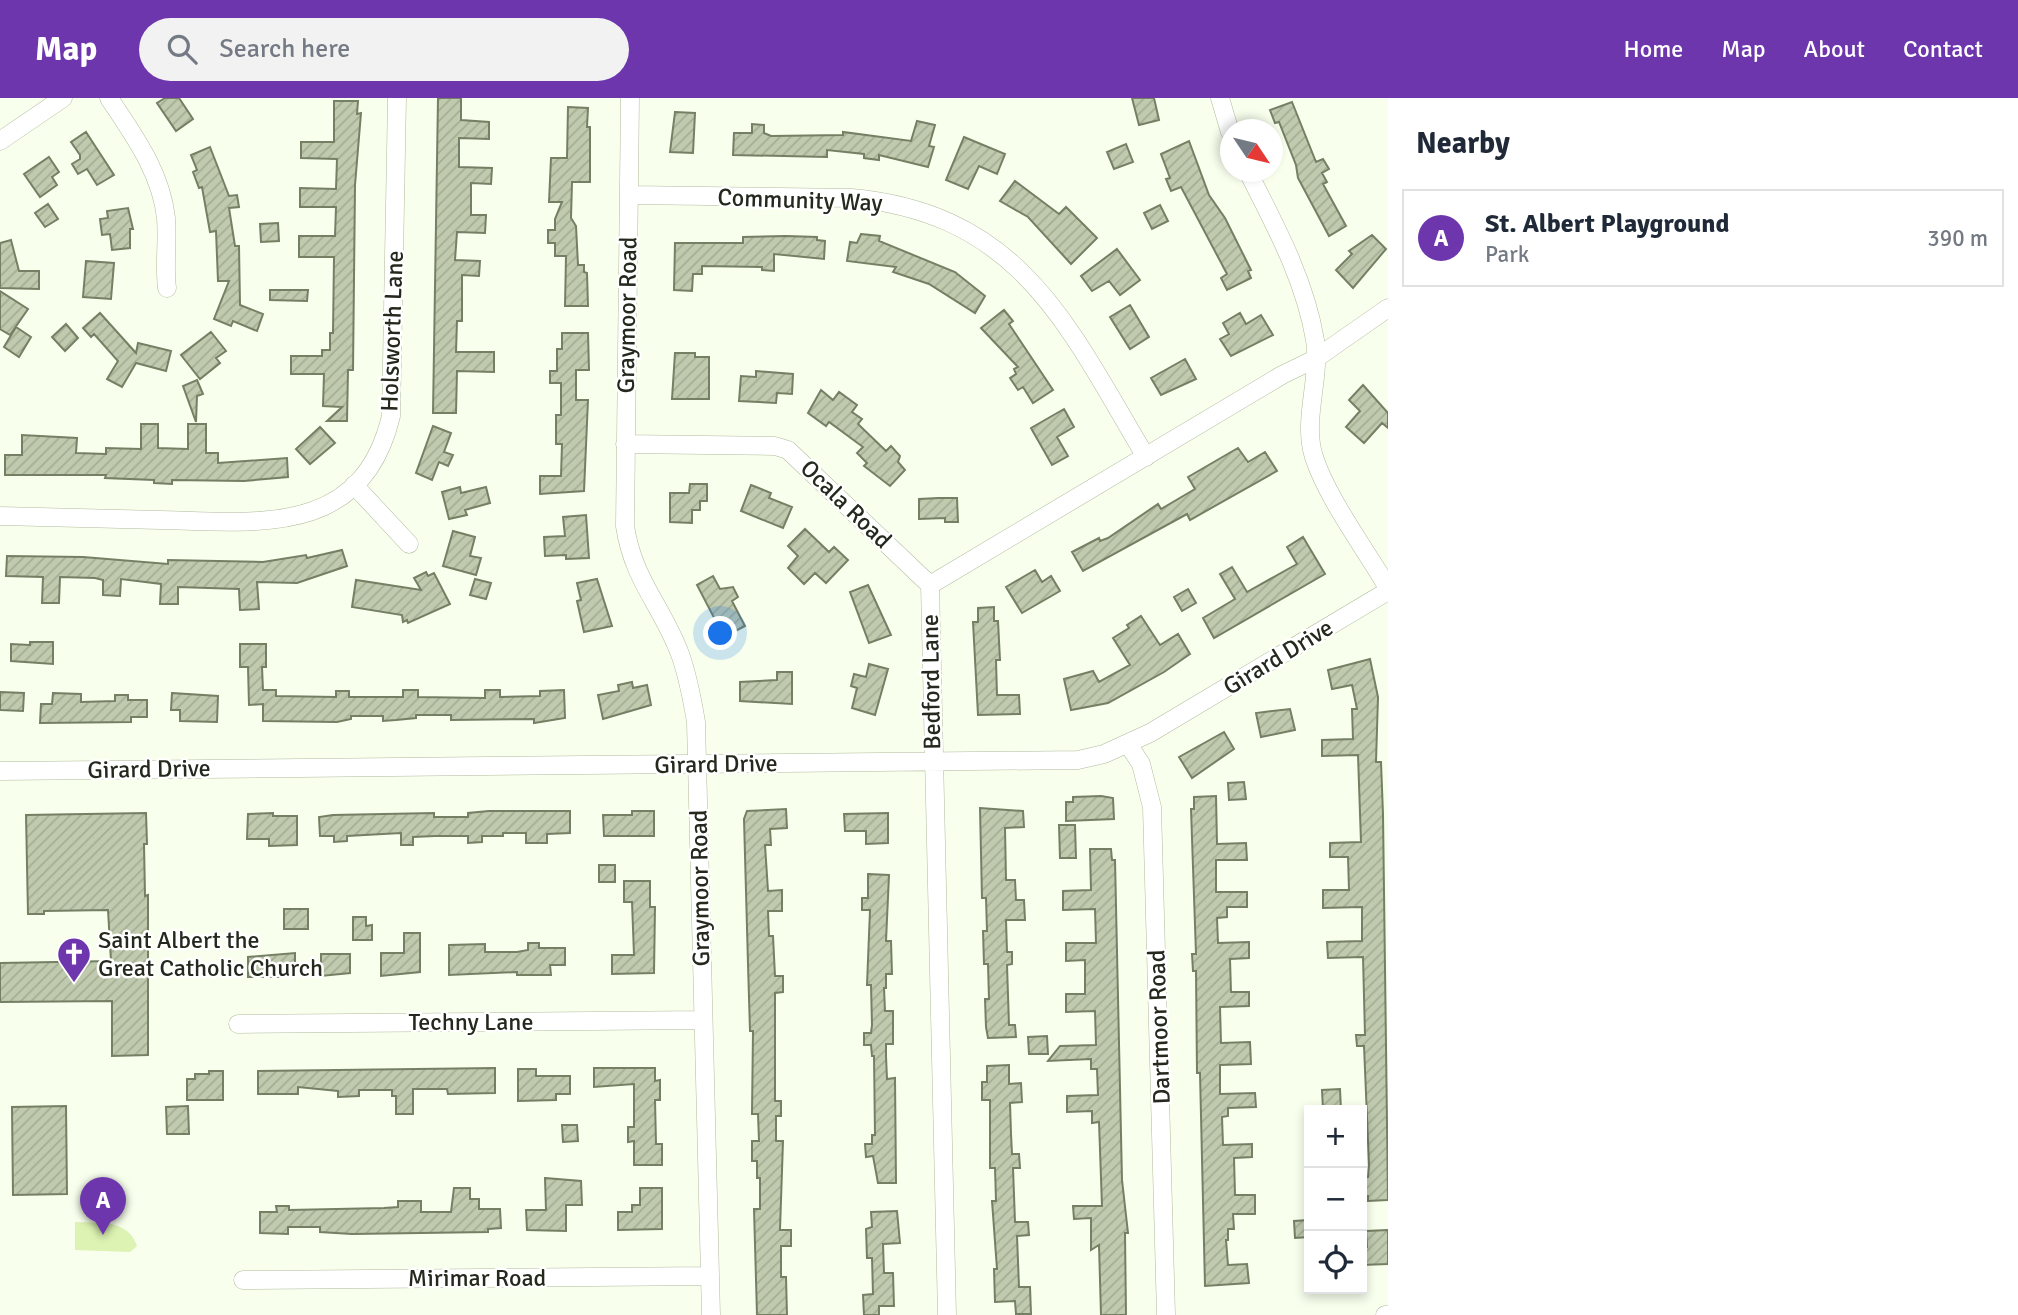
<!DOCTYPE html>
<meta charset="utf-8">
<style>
:root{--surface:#fff;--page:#f2f2f3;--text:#1f2937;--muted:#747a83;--line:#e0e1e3;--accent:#6e36ad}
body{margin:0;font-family:Signika,sans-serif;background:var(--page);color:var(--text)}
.controls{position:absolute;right:21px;bottom:21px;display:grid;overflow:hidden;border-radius:0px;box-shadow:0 4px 10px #0003}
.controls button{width:63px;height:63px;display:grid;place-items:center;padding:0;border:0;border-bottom:2px solid var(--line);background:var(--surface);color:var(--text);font:35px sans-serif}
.compass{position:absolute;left:1220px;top:21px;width:63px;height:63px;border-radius:50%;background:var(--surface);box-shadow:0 4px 10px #0003;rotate:125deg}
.you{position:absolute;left:721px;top:536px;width:24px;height:24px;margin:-18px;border:5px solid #fff;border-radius:50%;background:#1a73e8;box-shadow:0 0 0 10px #1a73e833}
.badge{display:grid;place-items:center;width:46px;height:46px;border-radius:50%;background:var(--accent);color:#fff;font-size:23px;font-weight:700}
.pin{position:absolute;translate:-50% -58px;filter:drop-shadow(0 2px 4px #0008)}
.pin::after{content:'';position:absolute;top:37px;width:24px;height:21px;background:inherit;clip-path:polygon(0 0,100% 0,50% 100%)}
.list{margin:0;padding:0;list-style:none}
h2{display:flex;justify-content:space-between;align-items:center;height:91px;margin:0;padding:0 28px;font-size:30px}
h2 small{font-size:23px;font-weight:400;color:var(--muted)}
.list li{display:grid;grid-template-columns:46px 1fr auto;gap:21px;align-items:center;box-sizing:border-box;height:98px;margin:0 14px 14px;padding:0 14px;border:2px solid var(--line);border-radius:0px}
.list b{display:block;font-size:26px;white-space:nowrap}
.list p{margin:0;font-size:23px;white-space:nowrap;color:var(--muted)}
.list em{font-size:23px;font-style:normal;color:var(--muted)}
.icon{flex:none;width:38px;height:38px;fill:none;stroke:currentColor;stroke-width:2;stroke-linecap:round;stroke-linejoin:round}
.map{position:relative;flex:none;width:1388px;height:1217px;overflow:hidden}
header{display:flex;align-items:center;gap:42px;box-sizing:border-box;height:98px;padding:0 35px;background:var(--accent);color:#fff}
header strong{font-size:33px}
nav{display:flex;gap:38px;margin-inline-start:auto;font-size:24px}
.search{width:490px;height:63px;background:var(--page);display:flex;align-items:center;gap:18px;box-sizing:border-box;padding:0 24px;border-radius:38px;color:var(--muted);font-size:26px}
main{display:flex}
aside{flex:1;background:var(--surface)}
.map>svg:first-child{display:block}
.green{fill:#dcf3b3}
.building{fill:url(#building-hatch);stroke:#757f64;stroke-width:2}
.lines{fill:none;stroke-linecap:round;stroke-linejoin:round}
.minor-casing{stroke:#b0ba9e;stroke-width:19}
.minor{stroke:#fff;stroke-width:18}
.labels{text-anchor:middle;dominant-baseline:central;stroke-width:5;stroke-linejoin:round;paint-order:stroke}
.street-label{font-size:24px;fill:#24281d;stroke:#fff}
.poi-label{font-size:24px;fill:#24281d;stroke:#fff;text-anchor:start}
</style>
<header>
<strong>Map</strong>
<div class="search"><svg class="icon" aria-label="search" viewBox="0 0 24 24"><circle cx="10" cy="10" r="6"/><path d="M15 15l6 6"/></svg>Search here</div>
<nav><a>Home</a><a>Map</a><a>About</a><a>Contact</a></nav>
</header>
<main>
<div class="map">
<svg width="1388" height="1217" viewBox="0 0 1388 1217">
<defs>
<pattern id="building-hatch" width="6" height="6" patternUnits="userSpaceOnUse" patternTransform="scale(1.75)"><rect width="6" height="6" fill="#c0caae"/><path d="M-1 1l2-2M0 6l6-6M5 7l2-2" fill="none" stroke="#a5ae95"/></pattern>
</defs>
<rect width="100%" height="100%" fill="#f8ffed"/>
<path class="green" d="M75,1124C99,1125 128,1121 137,1148L130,1154L75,1152Z"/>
<path class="building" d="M165,0H179L193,21L176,33L157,5Z
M438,0H461V22L489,24V41L459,40V69L492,70L491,86L471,85V117H486L485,135L457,134L455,162L480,163L479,178L462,177V223H457L456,254H494V274L457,273L456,315H433Z
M1132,0H1154L1159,22L1139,27Z
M334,3H358L357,16L361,15L355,87L353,272H348L347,323H327L342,309L323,308L324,276H291V258H322V252H330V235H333L334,159H299V138H335L336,109H300V90L336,91L337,61L301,60V44H334Z
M1292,4L1316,64L1323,61L1329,71L1322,75L1327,84L1323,86L1346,128L1329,138L1298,80L1296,67L1279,24L1275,25L1270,12Z
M568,9L588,10L587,29H590V84H572L571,120L576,128L578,167H584V174L587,175L588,208H565L566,158H555V145H548V132H555V121L562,104H549L551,60H567Z
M675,14L695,15L693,55L670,54Z
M917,23L935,27L929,48L934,49L928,69L879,57V62L864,60V56L827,52V59L733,57L734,35H752V26L764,27V35L771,38L843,37V34L911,43Z
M86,34L114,77L97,87L87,71L78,76L72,66L80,61V57L71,44Z
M964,39L1005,56L997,76L979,68L968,91L946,82Z
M1189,43L1209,97L1225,120L1251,172L1248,173L1251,180L1227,192L1221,180L1227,176L1181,89L1171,93L1166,81L1170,80L1161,56Z
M1126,46L1133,64L1114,71L1107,54Z
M210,49L229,98L237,97L239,109L229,110L235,148H239L240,207L263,216L257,233L233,223L231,228L214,221L229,183H218L216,133L210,134L202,89L199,90L193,74L197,72L191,57Z
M49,59L59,74L52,79L57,87L40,99L24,76Z
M1015,83L1059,116L1066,109L1097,140L1071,166L1028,119L1000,103Z
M48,106L58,121L45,129L35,115Z
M1160,107L1168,123L1152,131L1144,115Z
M128,110L133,131H130V150L112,152L110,136L102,137L100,121L108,120L107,113Z
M278,125L279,143L261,144L260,126Z
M861,136L880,138L879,143L955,174L985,198L975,215L929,186L893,174L896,169L847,163L850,144L857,145Z
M1372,137L1386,151L1353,190L1336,172L1352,156L1349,153Z
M786,138L817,139V142L825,143L824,161L774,156V173L762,172V169L702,168V176H693L692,193L674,192L675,145H743V139Z
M11,142L19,173H39V191L0,190V145Z
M1117,151L1140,182L1120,197L1109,183L1092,193L1081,178Z
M86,163L114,165L111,201L83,199Z
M270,192H308L307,203L270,202Z
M0,193L28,211L10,237L0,231Z
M1130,207L1149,239L1130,251L1110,219Z
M1004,212L1013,223L1009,226L1053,292L1033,305L1023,289L1018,292L1010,280L1016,276L1014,271L1018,269L981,230Z
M100,215L136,255L138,245L171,253L166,273L136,265L122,289L107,281L118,263L94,236L91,239L83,230Z
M1240,215L1246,226L1261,217L1273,237L1231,258L1220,241L1229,236L1223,225Z
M66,226L78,240L65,253L52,239Z
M16,229L31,239L19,259L4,249Z
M211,234L226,253L216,260L220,265L200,281L181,257Z
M562,235H588L589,272H576V302H588L584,393L540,396V378H561L562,346H556V317H561V285H550V273H557V251H562Z
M675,255H695V259H709V301H672Z
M1185,261L1196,281L1161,297L1151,280Z
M756,273L793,276L792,296L777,295L776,305L739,303L741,278L756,279Z
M197,282L203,296L197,298L196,324L183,288Z
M1363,287L1388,315V330L1382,325L1364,345L1346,329L1360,313L1349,302Z
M821,292L833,302L839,294L857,307L852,314L862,321L858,326L886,353L891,348L900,358L898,364L905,372L890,388L864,368L867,365L857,355L863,349L829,324L826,328L808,315Z
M1064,311L1074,329L1057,339L1068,358L1052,367L1031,330Z
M141,326H158V350L188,351V326H206V355H218V365L287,360L288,379L244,383L172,382V386L154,385V382L105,380L106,377H5V357H22V337L77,340L76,355L106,356V350L141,351Z
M433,328L451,335L444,354L453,357L448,368L439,364L432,382L416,375Z
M320,329L335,345L310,366L296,351Z
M1238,350L1248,364L1265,354L1277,373L1190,422L1187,416L1083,473L1072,454L1099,440L1100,443L1108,440L1158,406L1161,411L1195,391L1188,379Z
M690,386H707V403H700V412H692V425L670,424V395H689Z
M751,387L771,395L769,400L792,409L783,430L741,413Z
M460,389L461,395L486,389L490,405L465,412L467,417L449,421L442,394Z
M939,400H957L958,424H945V420L919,421V401Z
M586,417L589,460L566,461V457L545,458L544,439L565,438L563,419Z
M805,431L829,454L834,449L848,462L826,485L815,475L804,486L788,470L798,458L788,448Z
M453,433L475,439L470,458L481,460L476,477L443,468Z
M1303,439L1325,476L1214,540L1203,520L1235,501L1220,476L1232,469L1247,494L1297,466L1287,449Z
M342,452L347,468L297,485L257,484L259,511L240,512L239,491L178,489V506H160L161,486L121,481L120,498L103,497V482L95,480L60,479L59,505H42L43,479L6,478L7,458L83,459L168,466V462L263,464L306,457L307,460Z
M1035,472L1042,484L1051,478L1060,493L1022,515L1006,489Z
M426,474L428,478L434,475L450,506L408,525L407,522L403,524L402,517L352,509L356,482L421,492L414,480Z
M713,478L720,491L733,489L738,499L732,503L745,528L724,539L697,487Z
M475,481L491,485L486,501L470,497Z
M597,481L612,528L584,534L577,503L581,502L577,485Z
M868,487L891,537L869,545L850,494Z
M1188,491L1196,505L1182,513L1174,499Z
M994,509V523H998L1000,562H996L997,597H1019L1020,616L978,617L973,524H978V510Z
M1141,518L1160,547L1178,536L1190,556L1164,574L1108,605L1071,612L1064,581L1093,573L1099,584L1130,567L1113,540L1129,530L1127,527Z
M30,544H53V566L11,563V546L30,547Z
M240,546H266V569H262L263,592H276V598L336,599V593H349V599H403V592H418V599L485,600V592H500V599L540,598V593L564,592L565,620L534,625V621L451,622V617H416V620L396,622L383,623V618H351V621L337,624L263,623V606L249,607L248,569H240Z
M1370,561L1378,599L1376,664H1381L1383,716L1388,1102L1368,1103V1098H1362V1079H1368L1369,1067L1364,948H1357L1356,937H1365L1363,859L1328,860L1327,844L1362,843V809L1323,810V792H1349L1348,759H1330V745L1361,744L1358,657L1322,658V642L1353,641L1352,611H1357L1352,587L1332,591L1328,572Z
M869,566L888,571L875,617L852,610L857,590L851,588L854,576L866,579Z
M777,574H792V606L740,603V584L777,582Z
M632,584L633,590L647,587L651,607L603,621L598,597L619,593L618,587Z
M0,594L24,595L23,613L0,612Z
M53,595L81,596V604L115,603V597H128V602H147V619H131V624L40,625L41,606H52Z
M172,595L218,598L217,624L180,623V612H171Z
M1290,611L1295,632L1261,639L1256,615Z
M1224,634L1234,651L1192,680L1179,659Z
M1244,684L1246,701L1229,702L1228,685Z
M1101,698L1113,700L1114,721L1066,723V704H1073V699Z
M1216,698L1217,746L1246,745L1247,762H1216V794H1247V809H1227V819L1217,820L1218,845L1249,844V860L1230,861L1231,894H1249V908L1220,909L1221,945L1250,944L1251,966L1220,967V996L1255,995L1256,1009L1228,1010V1018L1222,1019L1223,1047L1252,1046V1059L1234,1060L1235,1097H1255V1116H1233L1234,1131H1228V1142H1226L1228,1167L1247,1166L1249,1185L1205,1188L1200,975H1197L1196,873H1193L1192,856H1196L1191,711H1194V699Z
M980,710L1023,713L1024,729L1005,730L1006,782H1015L1016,802H1024L1025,822H1006L1007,854H1012V866L1007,867L1009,927H1015L1016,939L988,940L986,929L985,901H989L988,866H984L983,833H987L986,800H982Z
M786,711L787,730L770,731L771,747H765L768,793L782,792V813H768L769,838H773L775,878H783V894L775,895V1003H781V1018H776V1043H783L780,1132H791V1148H781V1179H786L787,1217H757L754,1111H760V1080H757V1063H752V1043H759L758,1016H752L753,933H750L748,866L744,721L747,713Z
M489,713H570V735L547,736V745H526V735H503V738H482V744L468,745V738H435L413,739V747H401V735L347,738V743L334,744V738H320L319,719L333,717L434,715V719H468V715Z
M632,713H654V738H604L603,717H632Z
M146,715L147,746H144L145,798L148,797V957L112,958V903L0,904V865L111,863L108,812L44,813V816H28L26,717Z
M273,715V718H297V747L269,748V741H247L248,716Z
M888,715V745L866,746V733H845L844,716Z
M1059,727H1075L1076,760H1060Z
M1090,751H1111L1112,762H1115L1122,1082L1128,1135H1125L1126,1217H1101L1099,1147L1091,1152V1120L1074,1121L1073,1108H1102L1099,1024L1092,1025V1013L1067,1014V998L1098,997L1097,971H1091V961L1048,963L1060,948L1096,947L1095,913L1066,914V896H1085V862L1066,863V845H1096L1095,811L1063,812V793L1091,792Z
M599,767H615V784H599Z
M868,776L889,777L886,843H891L892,876H886V890H884L885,913H893V946H886V958L887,981L895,980L896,1085H878L873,1058L866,1059L865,1046H872V1037H875L874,958H872L871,947H864V935H871L872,927L871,887H867L870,812H862V800H868Z
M624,783H650V809H655L654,875L612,876V857H634L632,804H624Z
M284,811H308V831H284Z
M353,819H366V828L372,827V842H353Z
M404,835H420V874L381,878V855H404Z
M528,845H539V850H565V867H550L551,877H517V874L449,877V847L485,846V854H517L528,852Z
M295,855V872H281V879H248V859Z
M321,856H350V875L321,878Z
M1047,938L1048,956H1029L1028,939Z
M1009,967V986L1021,985L1022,1004L1010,1005L1011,1036L1012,1056H1019L1020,1070H1013L1015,1124H1028L1029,1137L1017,1138L1019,1189H1030L1031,1216H1016L1015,1203L995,1204L994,1171H997L992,1103H996L995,1070H990V1002H982V984H987V968Z
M495,970V995L448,996L447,991H413V1016H396V998H392V992H359V998L338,999V993L298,989V996H258V973Z
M594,970H655V983L660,982V1002H655L656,1046H662V1067H634V1043L628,1044V1029H634V986L594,989Z
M518,971H536V978H570V996H556V1002L518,1003Z
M209,973H223V1002H187V981H195V976H209Z
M1340,991L1341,1012H1323L1322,992Z
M66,1008L67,1096L13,1097L12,1009Z
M188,1008L189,1036H167L166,1009Z
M562,1027H577L578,1043L563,1044Z
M545,1080L581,1083L582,1107H566V1133L527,1132L526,1112H546Z
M454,1090H470V1101H479V1111H500L501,1130L488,1131V1134L352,1136L320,1134V1129H288V1136L260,1135V1114H277L276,1108H289V1112L384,1110L398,1109V1103H421V1114H451Z
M640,1090H662V1131L618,1132V1114H632V1107H640Z
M897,1113L900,1145L883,1146L884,1175H893L894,1208H879V1217H864L863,1197L873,1196L872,1160H867L866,1131L872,1129L871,1114Z
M1308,1122L1309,1139L1295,1140L1294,1123Z
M1388,1132V1166L1362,1167V1149H1367L1366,1133Z"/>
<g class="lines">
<g class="minor-casing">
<path id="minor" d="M109,0C134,38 161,74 166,120C168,144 164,167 167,190
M630,0L625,428C633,482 662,508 680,556C688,578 692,600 696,624L711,1217
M1220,0L1230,34
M0,43L63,0
M1248,74C1275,127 1305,182 1315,242C1321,281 1302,322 1314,359C1327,400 1366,452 1388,490
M629,97L852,100C1021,116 1068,228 1146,359
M625,346L775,348L788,352L930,487
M354,387L409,446
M0,418C53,419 107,421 160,422C257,424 362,440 391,318L397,0
M1128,646L1141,666L1152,709L1166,1217
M0,673L1078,662L1104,656L1150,635L1388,493
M238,926L703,922
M243,1182L710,1178
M947,1217L930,487L1282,277L1315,261L1388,210
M1385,1217H1388"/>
</g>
<use href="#minor" class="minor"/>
</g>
<defs>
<g id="church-pin" transform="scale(1.75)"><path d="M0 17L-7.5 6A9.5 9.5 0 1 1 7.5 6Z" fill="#6e36ad" stroke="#fff"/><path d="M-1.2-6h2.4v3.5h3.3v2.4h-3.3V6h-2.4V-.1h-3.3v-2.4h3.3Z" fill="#fff"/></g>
</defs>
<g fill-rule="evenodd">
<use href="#church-pin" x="74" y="856"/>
</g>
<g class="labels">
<g class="street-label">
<text transform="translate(800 102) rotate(2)">Community Way</text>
<text transform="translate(627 217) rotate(-89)">Graymoor Road</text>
<text transform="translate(392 233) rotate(-88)">Holsworth Lane</text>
<text transform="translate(846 406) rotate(44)">Ocala Road</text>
<text transform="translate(1278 559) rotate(-31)">Girard Drive</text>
<text transform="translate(931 584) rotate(-91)">Bedford Lane</text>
<text transform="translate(716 666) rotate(-1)">Girard Drive</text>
<text transform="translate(149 671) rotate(-1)">Girard Drive</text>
<text transform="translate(700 790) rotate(-91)">Graymoor Road</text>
<text x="471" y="924">Techny Lane</text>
<text transform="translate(1159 929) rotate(-92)">Dartmoor Road</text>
<text x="477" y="1180">Mirimar Road</text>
</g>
<g class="poi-label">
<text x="98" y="842">Saint Albert the<tspan x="98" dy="28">Great Catholic Church</tspan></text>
</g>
</g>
</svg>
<div class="controls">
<button>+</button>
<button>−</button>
<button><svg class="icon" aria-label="locate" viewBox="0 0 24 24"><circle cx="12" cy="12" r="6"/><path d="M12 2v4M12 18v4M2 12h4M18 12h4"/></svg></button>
</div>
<svg class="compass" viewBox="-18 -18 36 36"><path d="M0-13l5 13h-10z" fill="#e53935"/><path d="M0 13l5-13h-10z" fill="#747a83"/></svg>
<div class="you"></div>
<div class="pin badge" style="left:103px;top:1137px">A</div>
</div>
<aside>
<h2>Nearby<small></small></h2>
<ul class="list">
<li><span class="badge">A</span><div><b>St. Albert Playground</b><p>Park</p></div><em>390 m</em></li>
</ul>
</aside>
</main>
